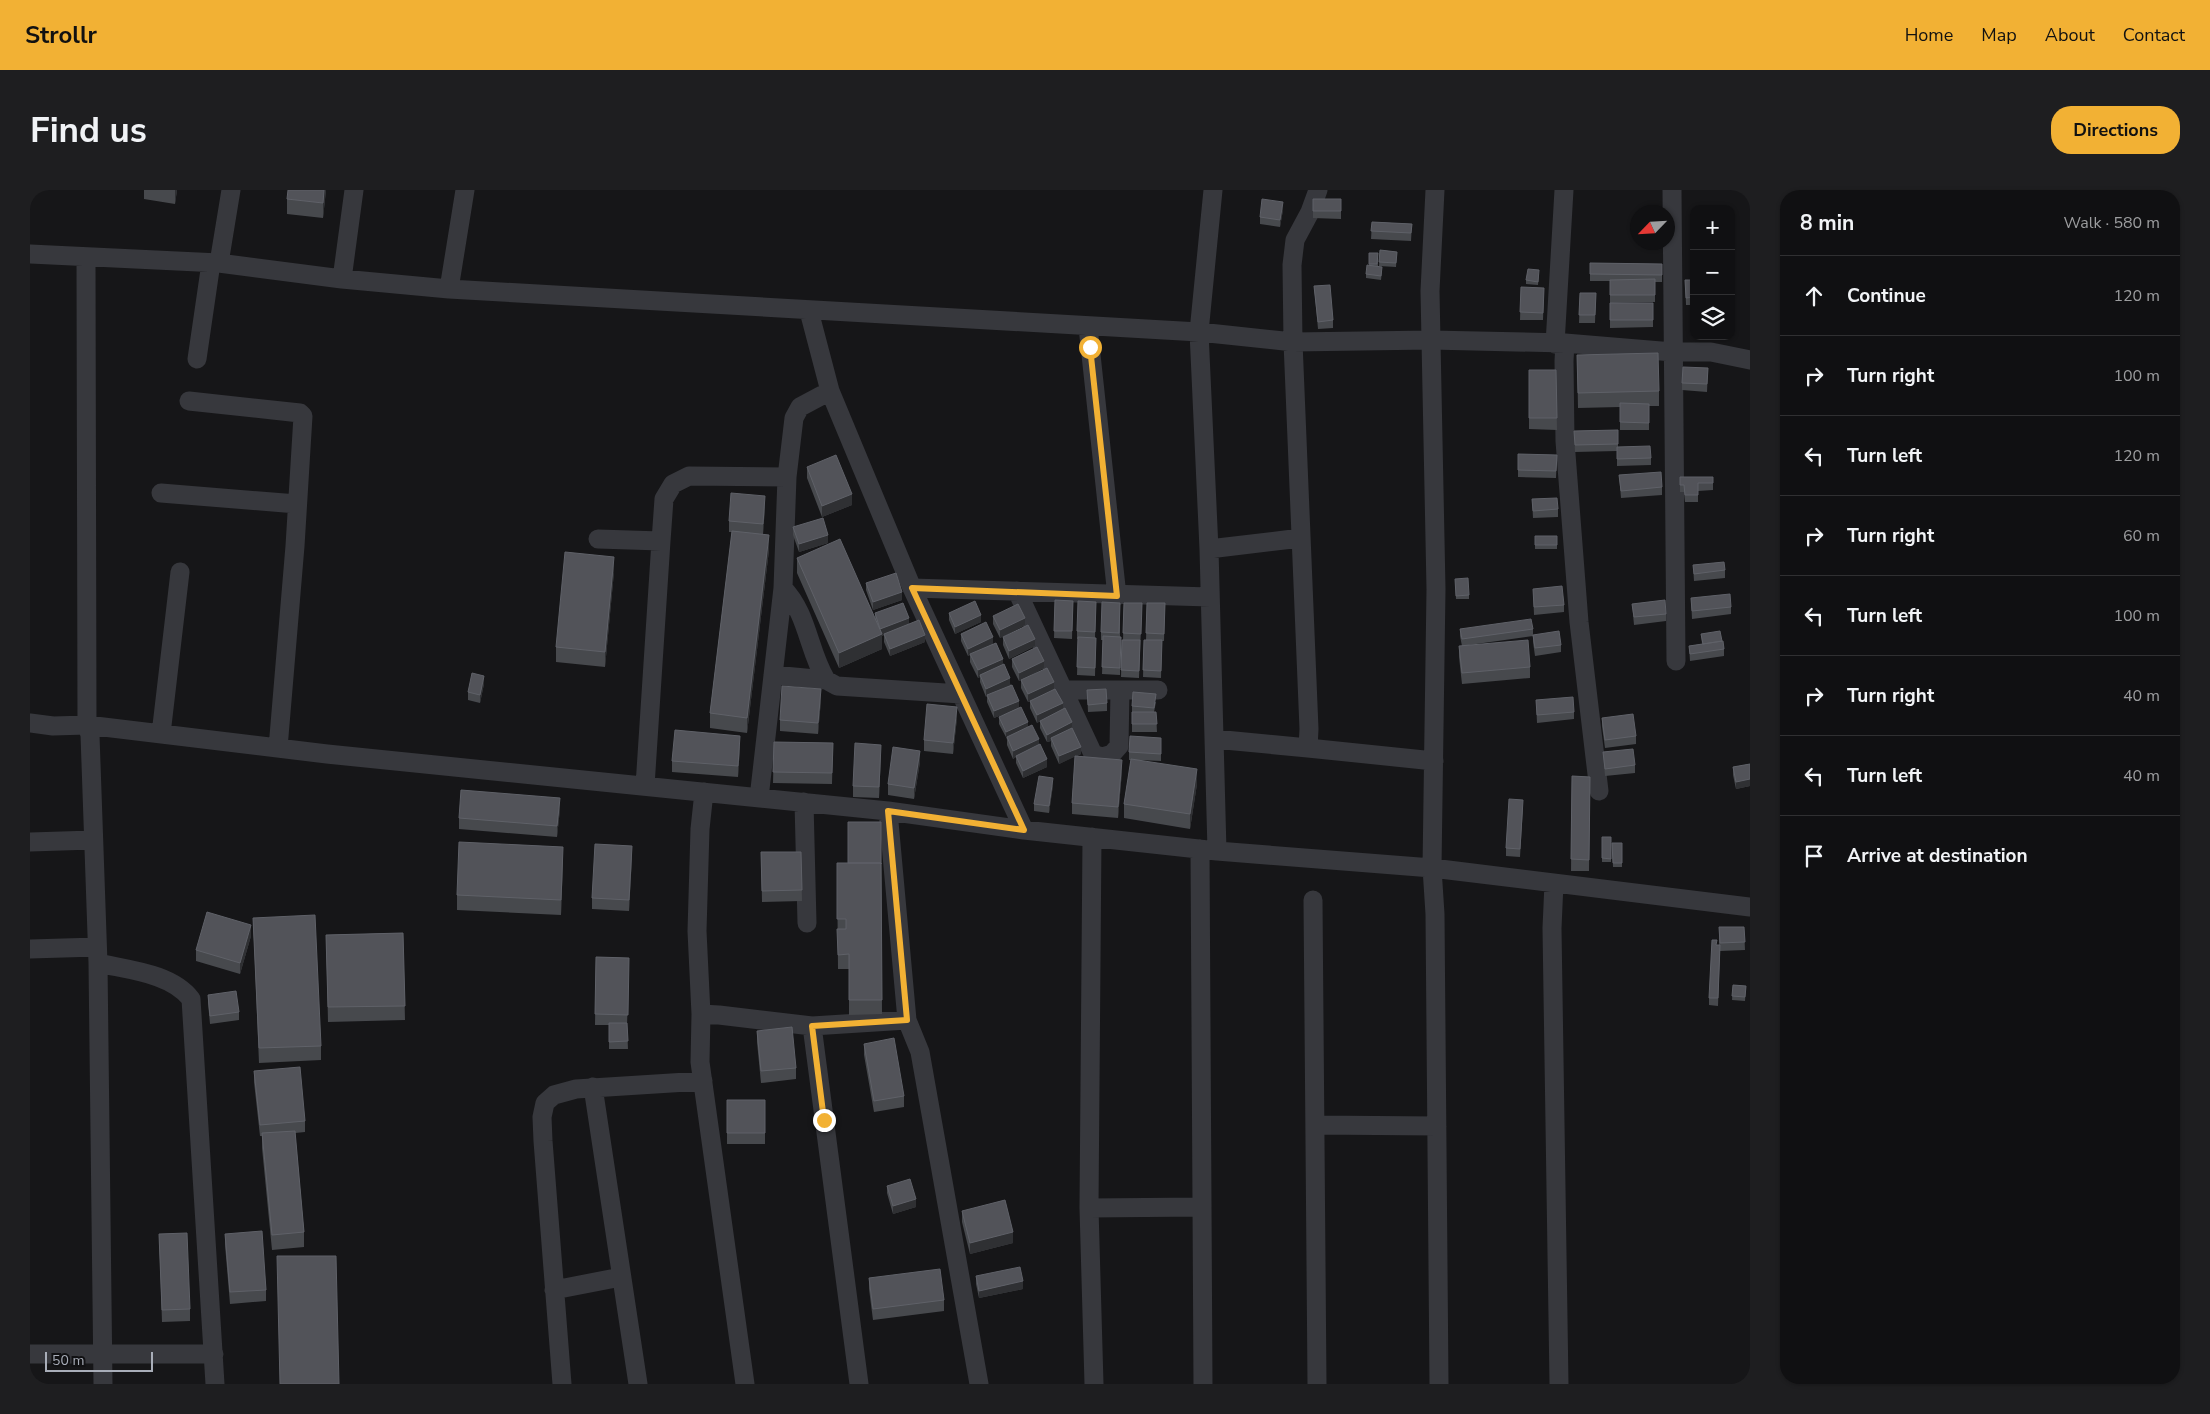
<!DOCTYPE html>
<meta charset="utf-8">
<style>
:root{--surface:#101012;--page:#1e1e20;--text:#f1f3f6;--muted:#9c9d9f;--line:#303032;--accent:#f2b134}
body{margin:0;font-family:"Nunito Sans",sans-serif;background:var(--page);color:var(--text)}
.controls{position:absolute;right:15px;top:15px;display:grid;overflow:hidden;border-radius:10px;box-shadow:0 1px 4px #0004}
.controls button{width:45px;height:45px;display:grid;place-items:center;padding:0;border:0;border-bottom:1px solid var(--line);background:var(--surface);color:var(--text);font:25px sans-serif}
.compass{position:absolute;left:1600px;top:15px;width:45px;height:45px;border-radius:50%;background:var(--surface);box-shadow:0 1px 4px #0004;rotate:245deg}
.scale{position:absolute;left:15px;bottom:12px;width:108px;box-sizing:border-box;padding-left:5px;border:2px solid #a8adb8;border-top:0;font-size:14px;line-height:18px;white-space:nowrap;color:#a8adb8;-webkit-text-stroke:4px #111113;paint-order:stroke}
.stop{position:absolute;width:15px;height:15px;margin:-11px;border:4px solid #f2b134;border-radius:50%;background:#fff}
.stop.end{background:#f2b134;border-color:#fff;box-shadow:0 1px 5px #0008}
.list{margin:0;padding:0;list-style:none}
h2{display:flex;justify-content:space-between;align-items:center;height:65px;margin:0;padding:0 20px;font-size:21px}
h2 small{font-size:16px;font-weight:400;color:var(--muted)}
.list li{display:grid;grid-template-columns:32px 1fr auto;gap:15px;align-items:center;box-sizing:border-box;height:80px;padding:0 20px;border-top:1px solid var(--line)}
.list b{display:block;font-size:19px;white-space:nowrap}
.list em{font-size:16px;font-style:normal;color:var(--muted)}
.icon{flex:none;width:28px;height:28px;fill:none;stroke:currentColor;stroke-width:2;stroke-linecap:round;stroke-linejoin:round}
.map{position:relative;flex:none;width:1720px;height:1194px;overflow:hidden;border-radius:20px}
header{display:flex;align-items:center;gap:30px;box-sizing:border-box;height:70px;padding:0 25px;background:var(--accent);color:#111}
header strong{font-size:24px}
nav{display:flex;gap:28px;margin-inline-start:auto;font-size:18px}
.intro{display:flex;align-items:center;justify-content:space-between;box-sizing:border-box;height:120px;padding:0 30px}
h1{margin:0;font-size:35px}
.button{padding:12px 22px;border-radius:20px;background:var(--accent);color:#111;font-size:18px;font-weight:700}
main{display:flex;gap:30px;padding:0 30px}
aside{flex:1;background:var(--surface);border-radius:20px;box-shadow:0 1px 4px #0004}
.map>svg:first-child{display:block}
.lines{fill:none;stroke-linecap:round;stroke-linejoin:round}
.minor{stroke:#37383d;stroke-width:19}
.wall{fill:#47494d}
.shaded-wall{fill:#2f3033}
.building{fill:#525359;stroke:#5f6168}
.route{stroke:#f2b134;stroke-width:6}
</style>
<header>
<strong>Strollr</strong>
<nav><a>Home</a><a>Map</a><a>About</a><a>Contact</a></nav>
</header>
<div class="intro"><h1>Find us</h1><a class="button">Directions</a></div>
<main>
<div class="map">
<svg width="1720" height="1194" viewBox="0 0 1720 1194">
<rect width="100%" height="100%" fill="#161618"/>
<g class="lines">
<path class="minor" d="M1183,0L1169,142L1179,359L1187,661
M1288,0L1280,22L1265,50L1262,75L1263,152L1279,539L1278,558L1404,571
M1405,0L1400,101L1406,399L1402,678L1405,724L1409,1194
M1642,0L1646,471
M0,64L189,73L312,89L419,99L1169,142L1263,152L1401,150L1535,153L1643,162H1681L1720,170
M56,67L57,535L60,545L68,773L73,1194
M189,73L201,0
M312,89L324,0
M419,99L435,0
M779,121L800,201L882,398L994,640
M1058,137L1087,406
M1535,153L1534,171L1535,251L1549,432L1569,601
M1525,154L1534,0
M167,169L181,73
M159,211L270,223L273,226L265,356L248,558
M131,303L267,314
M568,349L631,351L615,596
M631,351L634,309L643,294L659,286L757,287
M1179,359L1271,348
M753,398C778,424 778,460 796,490L807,496L931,504
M882,398L1180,407
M987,401L1063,564L1072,567L1082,564L1089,556L1090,500
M743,485L796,490
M1033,500H1128
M0,533L23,536L57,535L297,564L858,621L994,640L1187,661L1402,678L1720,717
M131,544L150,382
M1184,549L1278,558
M674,602L670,639L667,741L671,824L670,872L715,1194
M729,608L753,398L757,287L764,228L770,217L800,201
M774,612L777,733
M858,621L877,830L890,862L949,1194
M1062,647L1059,1018L1064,1194
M0,652L63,650
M1170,659L1173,1194
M1524,693L1522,738L1529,1194
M1283,710L1287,1194
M0,759L67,757
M68,773C98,780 141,783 161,809L185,1194
M671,824L689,825L782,836L877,830
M782,836L829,1194
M563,897L608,1194
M1285,935L1407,936
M1059,1018L1172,1017
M524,1100L591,1087
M0,1164H184
M532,1194L513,951L512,927L515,913L524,905L546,899L673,891"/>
</g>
<path class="wall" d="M114,0H147L145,14L114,9Z
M296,0L293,28L257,24V9Z
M1283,9H1311V29L1283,28Z
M1253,20L1250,37L1230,34V27Z
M1342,32L1382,34L1381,51L1341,49Z
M1350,60L1367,62L1366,77L1349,76Z
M1339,63H1348V77L1352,81L1351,90L1336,88V84L1339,75Z
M1560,73L1632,74V92H1625V112L1580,113V91H1560Z
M1509,84L1508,95L1496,94V90Z
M1655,90H1664V115H1656Z
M1284,96L1303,130V138L1288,139Z
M1491,97L1514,98L1513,130H1490Z
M1550,103H1566L1565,133H1549Z
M1580,113H1623V137L1580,138Z
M1547,165L1629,201V216H1619V240H1590V217L1548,218Z
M1678,178L1677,202L1652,200V193Z
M1499,180H1526L1527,240L1499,239Z
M1588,240V257L1621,268V275L1587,276V261L1545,262L1544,241Z
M1488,264L1527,265L1526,288L1488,287Z
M777,277L822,315L792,327L777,288Z
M1589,285L1632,297V305L1591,308Z
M1650,287H1683V300L1668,301V312H1655L1654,302H1650Z
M1502,309L1528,319V327L1503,328Z
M735,317L733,344L739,360L717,543L680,538V523L702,342H699V331Z
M763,337L798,353L769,362L763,345Z
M1505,346H1527V359H1505Z
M767,368L845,429V423L879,434L895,452L860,466L854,452V445L852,446V459L809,478L767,383Z
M1663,375L1695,380V388L1664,391Z
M584,382L575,477L526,472V457Z
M1425,389L1439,405V409H1426Z
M836,393L872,410L843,420L836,400Z
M1503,399L1534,415V422L1504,425Z
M1661,408L1701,417V424L1662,429Z
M1025,410L1043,411L1042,449L1024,448Z
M1066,412L1065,448H1066L1065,486L1047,485L1048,449H1047V441Z
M1090,413V485L1072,484L1073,450H1071V442Z
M1094,413H1112L1109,488L1091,487L1092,450H1093Z
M1117,413H1135L1134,451H1132L1131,488L1113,487L1114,450H1116Z
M1602,414L1636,424V431L1604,435Z
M919,423L951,432L925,444L919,430Z
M963,426L995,435L970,448L963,434Z
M1430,439H1503V446L1439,455L1500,477V488L1432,494L1429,467V456H1432L1430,446Z
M931,444L963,454L973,474L989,518L998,536L1009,555L1017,577L993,588L986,573V567L983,569L977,555V549L969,534V527L979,522L964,528L957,512V506L956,507L950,492V487L948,488L940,472V465L938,466L931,451Z
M1671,444L1692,451L1694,459V466L1660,471L1659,456L1672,454Z
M1503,445L1531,455V462L1505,466L1503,452Z
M973,447L1005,456L979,469L973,455Z
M982,469L1014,478L989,491L982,477Z
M991,490L1024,499L1042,539L1051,564L1047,566L1092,581L1088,628L1042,624V613L1045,566L1029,574L1021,556V551L1017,552L1010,538V531L1007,533L1000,518V511L998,512L991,498Z
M454,494L450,513L438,510V502Z
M1057,500L1077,513V521L1058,522Z
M791,510L788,544L750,541V530Z
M1506,510L1544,522V529L1507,533Z
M1126,512L1124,522H1126L1127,542H1102V516Z
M927,528L923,564L894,561V550Z
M1572,528L1606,546V554L1575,558L1572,536Z
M1131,548V571L1109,570L1167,594L1160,639L1094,628V614L1101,570H1099V562Z
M744,552L803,553L802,594L743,593Z
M710,557L708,587L642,582V571Z
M1573,562L1605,575V583L1575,586Z
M851,566L849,608L823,607V596Z
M890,572L884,609L858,605V594Z
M1720,574V596L1706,599L1703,585V577Z
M1542,586L1560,587L1559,681H1541Z
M1023,595L1019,623L1004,621V614Z
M1493,617L1490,667L1476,666V658Z
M530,619L527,647L429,639V628Z
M851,632L852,824L819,825V779H808L807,673H818Z
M1572,647H1581V672H1572Z
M1582,653H1592V677H1583Z
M731,662H771L772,711L732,712Z
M602,667L599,721L562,719V708Z
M533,672L531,725L427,720V705Z
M223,728L291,856V870L229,873Z
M1689,737H1714L1715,760L1690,761L1688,816L1679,815V808L1687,755H1689Z
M373,743L375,830L298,832L296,745Z
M221,746L210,784L166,771V760Z
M566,767L599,768L597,836L598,859H579V835H565Z
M1703,795L1716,796L1715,811L1702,810Z
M178,805L209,822V830L180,834L178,813Z
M727,841L766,878V889L731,893L727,852Z
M834,854L874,906V917L844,922L834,865Z
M224,881L275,931V942L265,943L274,1042V1057L242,1060L232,958V946H230L224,892Z
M697,910H735V954H697Z
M857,996L886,1017L863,1024L857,1003Z
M932,1021L983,1053L940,1064L932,1032Z
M129,1044L160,1119V1131L132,1132Z
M195,1044L236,1100V1111L200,1114L195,1055Z
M946,1086L993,1099L949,1108L946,1094Z
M839,1088L914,1110V1121L843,1130L839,1099Z"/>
<path class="shaded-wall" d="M145,0H147L145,14Z
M294,0H296L293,28V13Z
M1253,12V20L1250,37V30Z
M822,304V315L792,327V316Z
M735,306V317L733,345V334Z
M739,345V360L717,543V528Z
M798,345V353L769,362V354Z
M584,367V382L575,477V462Z
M872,402V410L843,420V412Z
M951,425V432L925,444V437Z
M879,428V435L852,446V459L809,478V463L850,445V439Z
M995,428V435L970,448V440Z
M895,445V452L860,466V459Z
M963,447V454L938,466V459Z
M1005,449V456L979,469V461Z
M973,469V476L950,485V487L948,488V480Z
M1014,471V478L989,491V483Z
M454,486V494L450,513V505Z
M980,488V496L956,507V499Z
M1024,492V500L998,512V504Z
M791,499V510L788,544V533Z
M989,511V518L964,528V521Z
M1033,513V520L1007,533V525Z
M927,517V528L923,564V553Z
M998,532V539L977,547L976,550V542Z
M1042,532V540L1021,548V551L1017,552V545Z
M710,546V557L708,587V576Z
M1009,549V556L986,566V567L983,569V561Z
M851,555V566L849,608V597Z
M1051,557V564L1029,574V566Z
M890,561V572L884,609V598Z
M1017,569V577L993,588V581Z
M1092,570V581L1088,628V617Z
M1167,579V594L1160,639V624Z
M1023,588V595L1019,623V616Z
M1720,589V596L1706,599V592Z
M530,608V619L527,647V636Z
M602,656V667L599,721V710Z
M533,657V672L531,725V710Z
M221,735V746L210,784V773Z
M886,1009V1017L863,1024V1016Z
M983,1042V1053L940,1064V1053Z
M993,1091V1099L949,1108V1101Z"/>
<path class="building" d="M258,0H294L293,13L257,9Z
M1232,9L1253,12L1250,30L1230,27Z
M1283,9H1311V21H1283Z
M1342,32L1382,34L1381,43L1341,41Z
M1350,60L1367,62L1366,73L1349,72Z
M1339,63H1348L1347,74H1339Z
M1560,73L1632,74V85L1560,84Z
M1337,75L1352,77L1351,86L1336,84Z
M1498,79L1509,80L1508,92L1496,90Z
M1625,89V105H1580V90Z
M1655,90H1664V107L1656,108Z
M1300,95L1303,130L1288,132L1284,96Z
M1491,97L1514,98L1513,123L1490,122Z
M1550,103H1566L1565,125H1549Z
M1580,113H1623V130H1580Z
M1628,163L1629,201L1548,203L1547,165Z
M1653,177L1678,178L1677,194L1652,193Z
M1499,180H1526L1527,228H1499Z
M1590,213L1619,214V233L1590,232Z
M1588,240V254L1545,255L1544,241Z
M1620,256L1621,268L1587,269V257Z
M1488,264L1527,265L1526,281L1488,280Z
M806,265L822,304L792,316L777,277Z
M1631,282L1632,297L1591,301L1589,285Z
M1650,287H1683V293H1668V305H1655L1654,295H1650Z
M701,303L735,306L733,334L699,331Z
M1527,308L1528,319L1503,321L1502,309Z
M793,328L798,345L769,354L763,337Z
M702,341L739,345L717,528L680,523Z
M1505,346H1527V355H1505Z
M810,349L852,444L809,463L767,368Z
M535,362L584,367L575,462L526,457Z
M1694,372L1695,380L1664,384L1663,375Z
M866,383L872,402L843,412L836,393Z
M1438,388L1439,405L1426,406L1425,389Z
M1532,396L1534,415L1504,417L1503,399Z
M1700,404L1701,417L1662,421L1661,408Z
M1025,410L1043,411L1042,441H1024Z
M1635,410L1636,424L1604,427L1602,414Z
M945,411L951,425L925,437L919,423Z
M1048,411L1066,412L1065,442L1047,441Z
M1072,412L1090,413L1089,443L1071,442Z
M873,413L879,428L850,439L845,423Z
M1094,413H1112L1111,444L1093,443Z
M1117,413H1135L1134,444L1116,443Z
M988,414L995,428L970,440L963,426Z
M1501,429L1503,439L1432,449L1430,439Z
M889,430L895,445L860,459L854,444Z
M956,432L963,447L938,459L931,444Z
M998,435L1005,449L979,461L973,447Z
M1529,441L1531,455L1505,458L1503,445Z
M1690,441L1692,451L1673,454L1671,444Z
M1073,446L1091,447L1090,478L1072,477Z
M1048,447L1066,448L1065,478L1047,477Z
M1092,450H1110L1109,481L1091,480Z
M1114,450H1132L1131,481L1113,480Z
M1498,450L1500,477L1432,483L1429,456Z
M1693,451L1694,459L1660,464L1659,456Z
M966,453L973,469L948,480L940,464Z
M1007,457L1014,471L989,483L982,469Z
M974,474L980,488L956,499L950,485Z
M1017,478L1024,492L998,504L991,490Z
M442,483L454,486L450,505L438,502Z
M982,495L989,511L964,521L957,505Z
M752,496L791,499L788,533L750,530Z
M1025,499L1033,513L1007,525L1000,511Z
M1076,499L1077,513L1058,515L1057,500Z
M1103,502L1126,504L1124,518L1102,516Z
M1543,507L1544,522L1507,525L1506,510Z
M897,514L927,517L923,553L894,550Z
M991,517L998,532L976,542L969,527Z
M1035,518L1042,532L1017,545L1010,531Z
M1102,522H1126L1127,534H1102Z
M1603,524L1606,546L1575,550L1572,528Z
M1002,535L1009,549L983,561L977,547Z
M1042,538L1051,557L1029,566L1021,548Z
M645,540L710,546L708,576L642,571Z
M1100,546L1131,548V564L1099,562Z
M744,552L803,553L802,583L743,582Z
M825,553L851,555L849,597L823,596Z
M1010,554L1017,569L993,581L986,566Z
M863,557L890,561L884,598L858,594Z
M1603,559L1605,575L1575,579L1573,562Z
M1045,566L1092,570L1088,617L1042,613Z
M1101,569L1167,579L1160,624L1094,614Z
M1720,574V589L1706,592L1703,577Z
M1009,586L1023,588L1019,616L1004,614Z
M1542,586L1560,587L1559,670L1541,669Z
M431,600L530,608L527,636L429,628Z
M1479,609L1493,610L1490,659L1476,658Z
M818,632H851V674V673H818Z
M1572,647H1581V669L1572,668Z
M429,652L533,657L531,710L427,705Z
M1582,653H1592V673H1583Z
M565,654L602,656L599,710L562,708Z
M731,662H771L772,700L732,701Z
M807,673H851L852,810H819V764L808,765L807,739H816V729H807Z
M177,722L221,735L210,773L166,760Z
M285,725L291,856L229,858L223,728Z
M1689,737H1714L1715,752L1690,753Z
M373,743L375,816L298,817L296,745Z
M1682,750H1687L1686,755H1690L1688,808H1679Z
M566,767L599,768L598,825L565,824Z
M1703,795L1716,796L1715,807L1702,806Z
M206,801L209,822L180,826L178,805Z
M579,833H597L598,851L579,852Z
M762,837L766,878L731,881L727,841Z
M864,848L874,906L844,911L834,854Z
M270,877L275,931L230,935L224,881Z
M697,910H735V943H697Z
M265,941L274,1042L242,1045L232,943Z
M880,989L886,1009L863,1016L857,996Z
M975,1010L983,1042L940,1053L932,1021Z
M232,1041L236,1100L200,1102L195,1044Z
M157,1043L160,1119L132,1120L129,1044Z
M247,1066H306L309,1194H250Z
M990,1077L993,1091L949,1101L946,1086Z
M910,1079L914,1110L843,1119L839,1088Z"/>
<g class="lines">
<path class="route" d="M794,930L782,836L877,830L858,621L994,640L882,398L1087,406L1060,157"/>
</g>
</svg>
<div class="controls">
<button>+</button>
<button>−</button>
<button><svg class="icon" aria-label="layers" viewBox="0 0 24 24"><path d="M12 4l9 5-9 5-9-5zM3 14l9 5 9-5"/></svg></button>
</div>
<svg class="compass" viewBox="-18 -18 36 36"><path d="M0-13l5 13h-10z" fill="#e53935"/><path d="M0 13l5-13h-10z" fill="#9c9d9f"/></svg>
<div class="scale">50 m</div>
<div class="stop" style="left:1060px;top:157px"></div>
<div class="stop end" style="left:794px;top:930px"></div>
</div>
<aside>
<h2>8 min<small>Walk · 580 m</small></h2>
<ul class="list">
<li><svg class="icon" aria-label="ahead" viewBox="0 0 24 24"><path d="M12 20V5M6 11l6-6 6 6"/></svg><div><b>Continue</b></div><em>120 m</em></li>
<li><svg class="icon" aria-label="right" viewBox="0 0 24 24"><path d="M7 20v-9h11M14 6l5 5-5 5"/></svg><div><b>Turn right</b></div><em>100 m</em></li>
<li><svg class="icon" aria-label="left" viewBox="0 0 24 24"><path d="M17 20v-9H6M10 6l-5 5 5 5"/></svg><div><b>Turn left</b></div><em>120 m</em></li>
<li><svg class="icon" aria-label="right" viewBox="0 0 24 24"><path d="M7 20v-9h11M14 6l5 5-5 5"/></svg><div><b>Turn right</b></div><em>60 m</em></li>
<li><svg class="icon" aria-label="left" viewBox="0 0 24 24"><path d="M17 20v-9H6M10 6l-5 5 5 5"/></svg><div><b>Turn left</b></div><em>100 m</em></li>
<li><svg class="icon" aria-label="right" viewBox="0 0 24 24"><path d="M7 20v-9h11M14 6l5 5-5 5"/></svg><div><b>Turn right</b></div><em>40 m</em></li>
<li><svg class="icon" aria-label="left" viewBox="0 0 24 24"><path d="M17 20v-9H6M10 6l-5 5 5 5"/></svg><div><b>Turn left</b></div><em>40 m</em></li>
<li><svg class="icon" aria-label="arrive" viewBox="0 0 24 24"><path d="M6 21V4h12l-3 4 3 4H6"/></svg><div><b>Arrive at destination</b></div></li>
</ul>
</aside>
</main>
